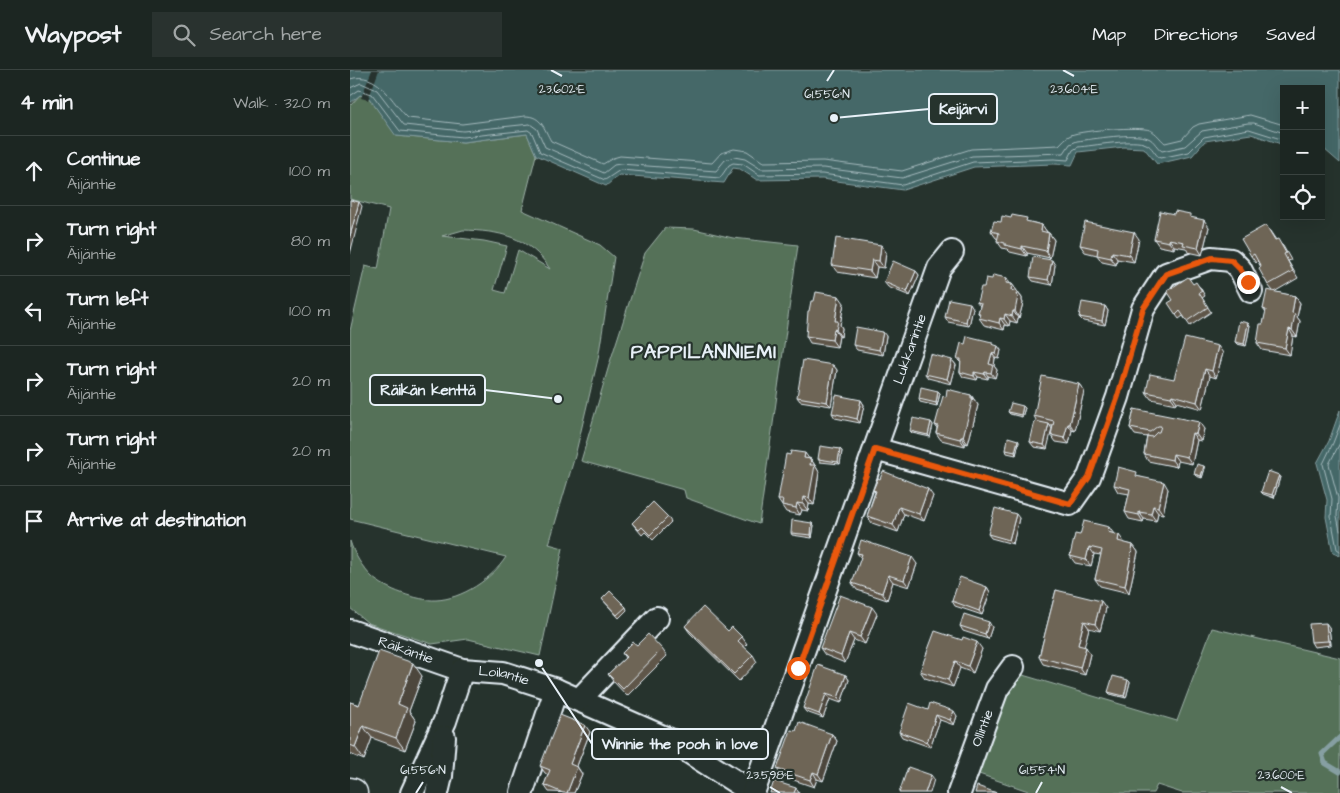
<!DOCTYPE html>
<meta charset="utf-8">
<style>
:root{--surface:#1c2622;--page:#29322f;--text:#f1f3f6;--muted:#a0a5a5;--line:#3a4340}
body{margin:0;font-family:"Architects Daughter",sans-serif;background:var(--page);color:var(--text)}
.controls{position:absolute;right:15px;top:15px;display:grid;overflow:hidden;border-radius:0px;box-shadow:0 5px 20px #0002}
.controls button{width:45px;height:45px;display:grid;place-items:center;padding:0;border:0;border-bottom:1px solid var(--line);background:var(--surface);color:var(--text);font:25px sans-serif}
.stop{position:absolute;width:15px;height:15px;margin:-11px;border:4px solid #ea580c;border-radius:50%;background:#fff}
.stop.end{background:#ea580c;border-color:#fff;box-shadow:0 1px 5px #0008}
.list{margin:0;padding:0;list-style:none}
h2{display:flex;justify-content:space-between;align-items:center;height:65px;margin:0;padding:0 20px;font-size:21px}
h2 small{font-size:16px;font-weight:400;color:var(--muted)}
.list li{display:grid;grid-template-columns:32px 1fr auto;gap:15px;align-items:center;box-sizing:border-box;height:70px;padding:0 20px;border-top:1px solid var(--line)}
.list b{display:block;font-size:19px;white-space:nowrap}
.list p{margin:0;font-size:16px;white-space:nowrap;color:var(--muted)}
.list em{font-size:16px;font-style:normal;color:var(--muted)}
.icon{flex:none;width:28px;height:28px;fill:none;stroke:currentColor;stroke-width:2;stroke-linecap:round;stroke-linejoin:round}
.map{position:relative;flex:none;width:990px;height:723px;overflow:hidden}
header{display:flex;align-items:center;gap:30px;box-sizing:border-box;height:70px;padding:0 25px;background:var(--surface);border-bottom:1px solid var(--line)}
header strong{font-size:24px}
nav{display:flex;gap:28px;margin-inline-start:auto;font-size:18px}
.search{width:350px;height:45px;background:var(--page);display:flex;align-items:center;gap:12px;box-sizing:border-box;padding:0 18px;border-radius:0px;color:var(--muted);font-size:19px}
main{display:flex}
aside{flex:1;background:var(--surface)}
.map>svg:first-child{display:block}
.green{fill:#547158;stroke:#9eb1a8;fill-rule:evenodd}
.water{fill:#446868;stroke:#869fa2}
.pier{fill:#26332d}
.lines{fill:none;stroke-linecap:round;stroke-linejoin:round}
.shore{stroke:#a6babe;stroke-width:1}
.stream{stroke:#869fa2;stroke-width:5}
.minor-casing{stroke:#e8f1f8;stroke-width:26}
.major-casing{stroke:#e8f1f8;stroke-width:31}
.minor{stroke:#26332d;stroke-width:22}
.major{stroke:#26332d;stroke-width:28}
.wall{fill:#5f574a;stroke:#e8f1f8}
.shaded-wall{fill:#4d473c;stroke:#e8f1f8}
.building{fill:#6e6556;stroke:#e8f1f8}
.route{stroke:#ea580c;stroke-width:6}
.ticks{fill:none;stroke:#e8f1f8;stroke-width:2}
.labels{text-anchor:middle;dominant-baseline:central;stroke-width:4.5;stroke-linejoin:round;paint-order:stroke}
.street-label{font-size:14px;fill:#e8f1f8;stroke:#26332d}
.district-label{font-size:19px;font-weight:bold;letter-spacing:1px;fill:#e8f1f8;stroke:#26332d}
.ticks-label{font-size:12px;text-anchor:middle;fill:#e8f1f8;stroke:#26332d;stroke-width:4.5;stroke-linejoin:round;paint-order:stroke}
.leader{fill:none;stroke:#e8f1f8;stroke-width:2}
.callout-dot{fill:#e8f1f8;stroke:#26332d;stroke-width:2}
.callout{fill:#26332d;stroke:#e8f1f8;stroke-width:2}
.callout-label{font-size:15px;text-anchor:middle;font-weight:bold;fill:#e8f1f8}
</style>
<header>
<strong>Waypost</strong>
<div class="search"><svg class="icon" aria-label="search" viewBox="0 0 24 24"><circle cx="10" cy="10" r="6"/><path d="M15 15l6 6"/></svg>Search here</div>
<nav><a>Map</a><a>Directions</a><a>Saved</a></nav>
</header>
<main>
<aside>
<h2>4 min<small>Walk · 320 m</small></h2>
<ul class="list">
<li><svg class="icon" aria-label="ahead" viewBox="0 0 24 24"><path d="M12 20V5M6 11l6-6 6 6"/></svg><div><b>Continue</b><p>Äijäntie</p></div><em>100 m</em></li>
<li><svg class="icon" aria-label="right" viewBox="0 0 24 24"><path d="M7 20v-9h11M14 6l5 5-5 5"/></svg><div><b>Turn right</b><p>Äijäntie</p></div><em>80 m</em></li>
<li><svg class="icon" aria-label="left" viewBox="0 0 24 24"><path d="M17 20v-9H6M10 6l-5 5 5 5"/></svg><div><b>Turn left</b><p>Äijäntie</p></div><em>100 m</em></li>
<li><svg class="icon" aria-label="right" viewBox="0 0 24 24"><path d="M7 20v-9h11M14 6l5 5-5 5"/></svg><div><b>Turn right</b><p>Äijäntie</p></div><em>20 m</em></li>
<li><svg class="icon" aria-label="right" viewBox="0 0 24 24"><path d="M7 20v-9h11M14 6l5 5-5 5"/></svg><div><b>Turn right</b><p>Äijäntie</p></div><em>20 m</em></li>
<li><svg class="icon" aria-label="arrive" viewBox="0 0 24 24"><path d="M6 21V4h12l-3 4 3 4H6"/></svg><div><b>Arrive at destination</b></div></li>
</ul>
</aside>
<div class="map">
<svg width="990" height="723" viewBox="0 0 990 723">
<rect width="100%" height="100%" fill="#26332d"/>
<filter id="ink" filterUnits="userSpaceOnUse"><feTurbulence type="fractalNoise" baseFrequency=".02" numOctaves="2"/><feDisplacementMap in="SourceGraphic" scale="10" xChannelSelector="R" yChannelSelector="G"/><feConvolveMatrix kernelMatrix="1 2 1 2 8 2 1 2 1" color-interpolation-filters="sRGB"/></filter>
<g filter="url(#ink)">
<path class="green" d="M10,25L19,28L47,66L113,72L177,64L186,85L172,140L250,175L264,187L248,289L225,386L199,474L213,478L190,586L118,569L82,574L18,553L0,538V471C4,484 12,497 22,507C35,519 68,531 86,530C112,529 142,509 156,487L0,449V261L15,196L28,199L39,139L0,129V36ZM113,160C149,161 179,166 200,199L168,180L155,223L144,220L157,176L134,171L92,166Z
M315,158L344,159L383,168L448,175L409,454L336,428L334,420L231,391L260,292L295,183Z
M862,558L990,588V723H832L807,715L803,723H684L626,703L666,603L827,651Z"/>
<path class="water" d="M0,0H990V93L974,79H971V19H934V75L901,64L855,71L842,86L807,94L794,78L774,77L728,82L722,95L704,94L624,97L553,120L472,109L407,110L390,99L383,98L374,113L269,105L256,116L186,85L177,64L113,72L46,66L19,28L10,25L0,33Z
M990,340V486L983,483L976,447L977,430L967,393L979,371Z"/>
<path class="pier" d="M22,0H29L18,30L11,28Z"/>
<g class="lines">
<path class="shore" d="M0,9C29,0 42,33 58,48L112,54L175,46C192,46 194,59 201,71L253,94L263,88L270,86L362,93L371,83L384,79L397,81L413,92L473,91L552,101L621,79L709,75C713,71 716,67 721,65C734,60 788,56 800,60C807,63 810,69 815,73L832,69L843,57L849,54L900,45L934,55
M0,18L11,13L27,20L54,55L113,61L180,54L187,59L195,77L254,103L264,95L270,94L366,101L375,90L384,87L395,89L411,99L473,98L552,108L622,86L714,83L720,74L727,71C744,69 783,62 798,68C804,70 807,78 812,81L835,76L852,61L898,53H904L934,63
M0,26L9,20L22,24L50,61L113,67L178,60L182,63L190,82L255,110L270,100L370,108L379,95L383,93L393,94L409,105L472,104L553,115L623,92L704,89L718,90L723,80L728,77C742,76 785,68 796,74C802,76 805,85 810,88L839,82L854,67L899,59L934,70
M990,355L983,373L973,394L982,429L981,447L987,479L990,481
M990,373L979,394L988,428L987,446L990,461"/>
<path class="stream" d="M990,667L972,684L975,693L990,702"/>
<g class="minor-casing">
<g id="minor">
<path d="M525,379L720,434L739,407L768,327L793,239L816,204L861,188L881,190L890,199L901,221"/>
<path id="s1" d="M0,561L112,600L153,603L206,620L322,671L403,723"/>
<path d="M229,630L307,548"/>
<path d="M172,722L206,620"/>
<path d="M62,723L95,651L112,600"/>
<path d="M87,723L91,706L94,667"/>
<path id="s2" d="M403,723L589,198L602,182"/>
<path id="s3" d="M609,723L647,619L663,597"/>
</g>
</g>
<g class="major-casing">
<path id="major" d="M0,722L3,723"/>
</g>
<use href="#minor" class="minor"/>
<use href="#major" class="major"/>
</g>
<path class="wall" d="M843,148L859,157L852,185L838,182L836,178L824,176V179L809,176L804,169Z
M651,152H680L692,155L697,162L699,163L704,170L700,188L677,183V186L660,182L657,179L652,178L647,171L648,169L646,168L641,161Z
M916,155L926,170L933,176L941,190L938,191L948,208L924,222L945,226L950,233L947,247L950,251L947,267L943,266L940,285L912,280L907,273L913,254L916,243L913,239L923,221L918,215L911,197L908,191L906,193L901,186Z
M789,169L784,192L767,189L766,195L752,192L747,185L735,182L730,175Z
M536,182L534,198L527,197L525,208L487,202L482,195Z
M705,195L702,215L683,211L680,207Z
M566,201L569,205L560,226L538,217L534,212Z
M657,208L660,214H662L672,228V231L673,233L669,248H668L667,253L660,251L659,256L655,255L654,260L634,255L629,248L630,245L628,243L630,236L627,232L634,217L642,209Z
M843,214L850,217L855,226L852,228L861,242L840,256L833,246L829,249L826,245L823,230Z
M494,233L490,255L492,258L491,267L489,266L487,277L460,273L456,266Z
M755,236L758,241L755,255L733,251L729,247Z
M623,238L619,256L598,252L595,247Z
M898,253L900,255L896,276L887,274L885,272Z
M536,266L533,285L507,280L503,275Z
M615,274L644,275L651,280L649,289L645,288L644,296L647,300L645,308L638,306V309L628,307L627,310L613,307L610,302L611,293L607,289Z
M873,283L866,308L860,306L852,339L827,332L826,334L801,329L796,322L824,309Z
M602,290L606,295L601,314L578,308L575,304Z
M483,295L487,300L481,336L450,331L447,327Z
M729,314L734,321L725,361L722,360L719,374L706,372L701,365L703,356H700L697,379L684,377L680,372L687,352L684,346Z
M588,321L590,323L587,336L570,332L569,329Z
M621,325L628,335L618,374L615,373V376L591,370L586,363L587,358L585,355L596,327Z
M511,330L514,335L510,353L485,348L482,343Z
M675,338L672,347L660,344L658,342Z
M784,339L854,359L851,371L847,370L842,394L828,391L827,397L798,391L794,384L797,367L785,365L780,358Z
M581,352L583,355L580,367L562,363L560,361Z
M668,370L669,372L666,385L657,383L656,380Z
M490,379L492,381L490,394L470,392L468,389Z
M459,388L461,389L469,402L464,435L459,434L458,441L452,440L450,445L436,442L428,430Z
M855,398L852,408L846,406L844,404Z
M790,407L818,419L813,444L808,443L806,451L794,449L793,452L779,449L775,442L779,424L768,422L764,415Z
M930,407L924,428L913,424L911,422Z
M523,420L583,426L574,451L554,444L548,462L522,453L517,446L525,422Z
M318,447L321,452L303,470L295,462L292,465L282,453Z
M669,448L663,474L641,468L638,464Z
M462,453L464,455L462,468L442,465L441,463Z
M763,464L774,472V473L783,475L788,482L779,523L750,516L745,509L751,485L744,484L741,496L725,493L720,486L730,465Z
M507,483L567,494L559,517L543,512L537,530L507,520L502,513L511,488Z
M637,517L640,522L632,545L605,536L602,531Z
M706,520L756,538L750,561L739,558L734,576L740,584L735,605L693,594L689,587Z
M252,529L276,537L277,540L269,548Z
M527,544L515,574L504,570L495,593L475,585L470,578Z
M335,556L378,561L397,574L394,577L403,585L407,592L389,611L340,563Z
M610,556L642,557L638,569L613,561Z
M979,557L981,575L964,577L961,572Z
M612,570L632,579L623,603L610,598L603,617L575,608L570,601Z
M287,575L312,579L317,586L277,626L263,611L258,604L275,588L272,583Z
M496,605L499,610L491,633L480,629L473,648L456,642L453,638Z
M72,606L59,641L66,651L55,680L22,668L14,690L0,684V632L9,635Z
M780,612L776,628L760,624L758,622Z
M578,640L607,646L604,655L590,650L580,677L552,667L549,662Z
M446,661L482,664L487,671L473,711L467,709L464,717L432,706L427,699Z
M240,662L227,696L232,704L224,723L199,722L194,715L198,705L195,703L190,696Z"/>
<path class="shaded-wall" d="M9,132L12,136L0,184V166Z
M854,150L859,157L852,185L848,178Z
M692,155L697,162L696,168L691,161Z
M784,162L789,169L784,192L779,185Z
M699,163L704,170L700,188L696,181Z
M819,169L824,176V179L819,172Z
M531,175L536,182L534,198L529,191Z
M672,176L677,183V186L672,179Z
M762,182L767,189L766,195L761,188Z
M522,190L527,197L525,208L520,201Z
M702,190L705,195L702,215L698,210Z
M566,201L569,205L560,226L557,222Z
M662,214L667,221L666,227L661,220Z
M667,222L672,228V231L673,233L669,248L665,241Z
M489,226L494,233L490,255L492,258L491,267L486,260L485,251Z
M945,226L950,233L947,247L950,251L947,267L942,260V243Z
M620,233L623,238L619,256L616,252Z
M755,236L758,241L755,255L752,251Z
M663,241L668,248L667,253L662,246Z
M655,244L660,251L659,256L654,249Z
M650,248L655,255L654,260L649,253Z
M898,253L900,255L896,276L894,274Z
M484,259L489,266L487,277L482,270Z
M939,259L943,266L940,285L935,278Z
M533,262L536,266L533,285L529,280Z
M648,276L651,280L649,289L646,284Z
M868,276L873,283L866,308L862,301Z
M642,283L645,288L644,296L647,300L645,308L641,303L639,294Z
M602,290L606,295L601,314L597,309Z
M483,295L487,300L481,336L477,332Z
M855,299L860,306L852,339L847,332Z
M624,302L628,307L627,310L624,306Z
M635,302L638,306V309L634,304Z
M729,314L734,321L725,361L720,354Z
M588,321L590,323L587,336L586,333Z
M621,325L628,335L618,374L613,367Z
M822,325L827,332L826,334L821,327Z
M511,330L514,335L510,353L507,349Z
M673,336L675,338L672,347L671,345Z
M581,352L583,355L580,367L578,365Z
M849,352L854,359L851,371L846,364Z
M699,354L702,359L697,379L694,375Z
M718,354L722,360L719,374L714,368Z
M842,363L847,370L842,394L837,387Z
M611,367L615,373V376L610,369Z
M668,370L669,372L666,385L665,382Z
M490,379L492,381L490,394L488,392Z
M455,383L460,390L454,388Z
M823,384L828,391L827,397L822,390Z
M461,389L469,402L464,435L459,428Z
M854,396L855,398L852,408L851,406Z
M929,405L930,407L924,428L922,425Z
M814,412L818,419L813,444L808,437Z
M578,419L583,426L574,451L569,444Z
M454,427L459,434L458,441L453,434Z
M447,433L452,440L450,445L446,438Z
M803,436L808,443L806,451L801,444Z
M549,437L554,444L548,462L543,455Z
M789,442L794,449L793,452L789,445Z
M666,444L669,448L663,474L659,470Z
M462,453L464,455L462,468L461,465Z
M759,457L764,464L758,462Z
M769,465L774,472L773,478L768,471Z
M783,475L788,482L779,523L775,516Z
M739,477L744,484L741,496L736,490Z
M562,487L567,494L559,517L554,510Z
M538,505L543,512L537,530L532,523Z
M637,517L640,522L632,545L629,541Z
M751,531L756,538L750,561L745,554Z
M522,537L527,544L515,574L510,567Z
M734,551L739,558L733,582L728,575Z
M639,552L642,557L638,569L635,564Z
M976,553L979,557L981,575L978,571Z
M499,563L504,570L495,593L491,586Z
M392,567L397,574L393,578L388,571Z
M627,572L632,579L623,603L618,596Z
M736,577L740,584L735,605L730,598Z
M605,591L610,598L603,617L598,610Z
M63,593L72,606L59,641L66,651L55,680L46,668L48,634Z
M496,605L499,610L491,633L488,628Z
M778,610L780,612L776,628L774,626Z
M476,624L480,629L473,648L469,644Z
M604,641L607,646L604,655L600,650Z
M586,645L590,650L580,677L577,672Z
M235,655L240,662L225,701L220,694Z
M13,656L22,668L14,690L5,677Z
M482,664L487,671L473,711L468,704Z
M227,697L232,704L224,723H217Z
M463,702L467,709L464,717L460,710Z
M581,705L584,709L580,723H575Z
M446,718L449,723H444Z"/>
<path class="building" d="M0,130L9,132L0,166Z
M810,141L824,144L825,141L840,144V147L854,150L848,178L833,175L834,172L819,169V172L804,169Z
M662,145L677,148L676,151L692,155L691,161L699,163L696,181L672,176V179L655,175V173L647,171L649,163L641,161L644,151L651,152L652,146L661,148Z
M735,152L784,162L779,185L762,182L761,188L747,185L748,179L730,175Z
M916,155L925,170L928,169L936,183L934,184L943,201L918,215L909,199L911,197L904,184L901,186L891,169Z
M486,168L531,175L529,191L522,190L520,201L482,195Z
M683,187L702,190L698,210L680,207Z
M543,191L566,201L557,222L534,212Z
M643,205L657,208L656,213L662,214L661,220L667,222L666,225L668,226L665,241H663L662,246L655,244L654,249L650,248L649,253L629,248L630,243H628L631,233L627,232L631,217H634L636,208L642,209Z
M838,207L843,214L846,212L852,221L849,223L858,237L837,251L830,241L826,245L818,233L823,230L817,221Z
M917,220L945,226L942,243L945,244L942,260L939,259L935,278L907,273L910,254H913L916,240L913,239Z
M466,222L489,226L485,251H488L486,260L484,259L482,270L456,266L458,241H459L461,231H464Z
M599,229L620,233L616,252L595,247Z
M732,232L755,236L752,251L729,247Z
M889,251L898,253L894,274L885,272Z
M506,257L533,262L529,280L503,275Z
M617,266L642,272V274L648,276L646,284L642,283L639,294L643,295L641,303L635,302L634,304L624,302V306L610,302L611,289H607L611,273L615,274Z
M835,268L868,276L862,301L855,299L847,332L822,325L821,327L796,322L800,304L824,309Z
M580,284L602,290L597,309L575,304Z
M453,290L483,295L477,332L447,327Z
M692,306L729,314L720,354H718L714,368L701,365L704,351L684,346Z
M571,317L588,321L586,333L569,329Z
M597,319L621,325V328H623L613,367H611L610,369L586,363L588,356L585,355L593,326L596,327Z
M486,325L511,330L507,349L482,343Z
M661,333L673,336L671,345L658,342Z
M784,339L849,352L846,364L842,363L837,387L823,384L822,390L794,384L797,366L802,367L807,362H809L811,356H808L800,362L780,358Z
M563,348L581,352L578,365L560,361Z
M685,351L699,354L694,375L680,372Z
M658,367L668,370L665,382L656,380Z
M470,376L490,379L488,392L468,389Z
M441,381L455,383L454,388L461,389L460,395H465L459,428L454,427L453,434L447,433L446,438L432,435L433,430H428L436,384L440,385Z
M847,394L854,396L851,406L844,404Z
M768,397L787,402L786,406L814,412L808,437L803,436L801,444L789,442V445L775,442L780,419L764,415Z
M533,401L578,419L569,444L549,437L543,455L517,446L526,421L523,420L528,408L530,409Z
M918,401L929,405L922,425L911,422Z
M303,432L318,447L300,465L292,457L289,460L282,453Z
M645,438L666,444L659,470L638,464Z
M442,450L462,453L461,465L441,463Z
M734,451L759,457L758,462L769,465L768,471L783,475L775,516L745,509L752,480L739,477L736,490L720,486L725,464L730,465Z
M511,470L562,487L554,510L538,505L532,523L502,513L512,484L507,483Z
M610,507L637,517L629,541L602,531Z
M706,520L751,531L745,554L734,551L728,575L736,577L730,598L689,587Z
M260,521L276,537L267,545L252,529Z
M490,525L522,537L510,567L499,563L491,586L470,578Z
M353,537L378,561L382,557L392,567L388,571L403,585L384,604L335,556Z
M614,544L639,552L635,564L610,556Z
M976,553L978,571L961,572L959,554Z
M585,561L612,570L613,567L627,572L618,596L605,591L598,610L570,601Z
M298,564L312,579L273,619L258,604L276,587L272,583L283,572L287,575Z
M29,581L63,593L48,634L57,638L46,668L13,656L5,677L0,675V632L9,635Z
M468,595L496,605L488,628L476,624L469,644L453,638Z
M763,606L778,610L774,626L758,622Z
M559,633L578,640L580,633L604,641L600,650L586,645L577,672L549,662Z
M210,645L235,655L220,694L227,697L217,723H213L194,715L200,700L190,696Z
M449,652L482,664L468,704L463,702L460,710L427,699L441,660L446,661Z
M558,697L581,705L575,723H549Z
M424,711L446,718L444,723H420Z
M627,716L647,723H625Z"/>
</g>
<g class="lines" filter="url(#ink)">
<path class="route" d="M448,598L525,379L720,434L739,407L768,326L793,239L816,204L862,188L881,190L890,199L898,212"/>
</g>
<path class="ticks" d="M201,0L212,6M713,0L724,6M477,11L484,0M420,717L430,723M931,717L942,723M66,723L73,712M686,723L692,712"/>
<g class="labels">
<g class="street-label">
<text stroke="none"><textPath href="#s2" startOffset="471">Lukkarintie</textPath></text>
<text stroke="none"><textPath href="#s1" startOffset="59">Räikäntie</textPath></text>
<text stroke="none"><textPath href="#s1" startOffset="161">Loilantie</textPath></text>
<text stroke="none"><textPath href="#s3" startOffset="69">Ollintie</textPath></text>
</g>
<g class="district-label">
<text x="354" y="282">PAPPILANNIEMI</text>
</g>
</g>
<g class="ticks-label">
<text x="212" y="23">23.602°E</text>
<text x="724" y="23">23.604°E</text>
<text x="477" y="28">61.556°N</text>
<text x="73" y="704">61.556°N</text>
<text x="692" y="704">61.554°N</text>
<text x="420" y="709">23.598°E</text>
<text x="931" y="709">23.600°E</text>
</g>
<path class="leader" d="M484 48L579 39M208 329L135 320M189 593L242 674"/>
<g class="callout-dot">
<circle cx="484" cy="48" r="5"/>
<circle cx="208" cy="329" r="5"/>
<circle cx="189" cy="593" r="5"/>
</g>
<g class="callout">
<rect x="579" y="24" width="68" height="30" rx="5"/>
<rect x="20" y="305" width="115" height="30" rx="5"/>
<rect x="242" y="659" width="176" height="30" rx="5"/>
</g>
<g class="callout-label">
<text x="613" y="44">Keijärvi</text>
<text x="78" y="325">Räikän kenttä</text>
<text x="330" y="679">Winnie the pooh in love</text>
</g>
</svg>
<div class="controls">
<button>+</button>
<button>−</button>
<button><svg class="icon" aria-label="locate" viewBox="0 0 24 24"><circle cx="12" cy="12" r="6"/><path d="M12 2v4M12 18v4M2 12h4M18 12h4"/></svg></button>
</div>
<div class="stop" style="left:448px;top:598px"></div>
<div class="stop end" style="left:898px;top:212px"></div>
</div>
</main>
